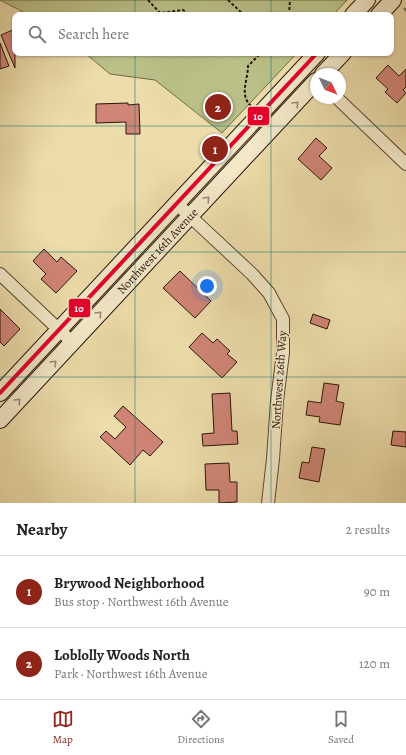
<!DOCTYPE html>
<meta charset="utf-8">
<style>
:root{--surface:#fff;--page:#f6f6f6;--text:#222;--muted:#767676;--line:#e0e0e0;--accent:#8f2418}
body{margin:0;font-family:Alegreya,serif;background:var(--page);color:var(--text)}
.compass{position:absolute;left:310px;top:68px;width:36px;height:36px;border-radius:50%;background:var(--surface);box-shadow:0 1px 3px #0004;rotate:133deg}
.you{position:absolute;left:207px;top:286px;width:14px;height:14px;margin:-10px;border:3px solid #fff;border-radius:50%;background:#1a73e8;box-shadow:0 0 0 6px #1a73e833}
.badge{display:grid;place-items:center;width:26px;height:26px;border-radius:50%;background:var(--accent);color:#fff;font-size:13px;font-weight:700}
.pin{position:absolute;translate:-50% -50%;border:2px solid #fff;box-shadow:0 1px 4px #0006}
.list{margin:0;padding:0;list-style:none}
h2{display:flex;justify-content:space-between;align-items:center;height:52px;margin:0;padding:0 16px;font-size:17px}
h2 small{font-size:13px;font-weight:400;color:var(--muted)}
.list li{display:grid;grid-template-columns:26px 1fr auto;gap:12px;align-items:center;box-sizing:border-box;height:72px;padding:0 16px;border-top:1px solid var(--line)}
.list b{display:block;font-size:15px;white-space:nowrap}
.list p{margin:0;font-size:13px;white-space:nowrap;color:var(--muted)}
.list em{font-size:13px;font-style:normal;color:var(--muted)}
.icon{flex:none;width:22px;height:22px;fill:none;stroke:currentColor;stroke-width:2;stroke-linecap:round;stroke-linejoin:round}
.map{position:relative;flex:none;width:406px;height:503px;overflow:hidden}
.search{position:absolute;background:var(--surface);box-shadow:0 1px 3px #0004;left:12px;right:12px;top:12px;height:44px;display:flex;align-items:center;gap:10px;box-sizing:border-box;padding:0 14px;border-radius:8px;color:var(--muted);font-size:15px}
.sheet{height:196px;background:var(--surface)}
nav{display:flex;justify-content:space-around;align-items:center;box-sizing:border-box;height:56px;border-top:1px solid var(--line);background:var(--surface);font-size:11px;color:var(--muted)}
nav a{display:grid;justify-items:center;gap:2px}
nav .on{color:var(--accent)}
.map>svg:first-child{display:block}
.green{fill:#bac088;stroke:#726a49}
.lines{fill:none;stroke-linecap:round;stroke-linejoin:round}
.stream{stroke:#6d786b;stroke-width:3}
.building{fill:#d18577;stroke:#2b130a}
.minor-casing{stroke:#5c4632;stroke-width:14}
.secondary-casing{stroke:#2b130a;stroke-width:18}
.path{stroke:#2b130a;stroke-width:2;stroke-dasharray:3 2;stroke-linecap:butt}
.minor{stroke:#f3e9c8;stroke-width:12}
.secondary{stroke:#f3e9c8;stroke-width:16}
.bus-1-casing{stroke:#f3e9c8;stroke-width:7}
.bus-1{stroke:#e4002b;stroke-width:4}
.oneway{stroke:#998972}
.grid{fill:none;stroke:#0f766e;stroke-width:1;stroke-opacity:0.55}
.labels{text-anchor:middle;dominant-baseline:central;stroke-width:3;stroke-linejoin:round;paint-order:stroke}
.street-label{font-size:12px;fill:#2b130a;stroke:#f3e9c8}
.line-badge{stroke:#f3e9c8;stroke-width:1.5}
.badge-label{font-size:11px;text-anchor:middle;font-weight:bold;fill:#fff}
</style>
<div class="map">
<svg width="406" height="503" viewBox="0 0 406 503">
<rect width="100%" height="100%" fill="#edddab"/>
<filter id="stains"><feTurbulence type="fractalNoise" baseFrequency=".005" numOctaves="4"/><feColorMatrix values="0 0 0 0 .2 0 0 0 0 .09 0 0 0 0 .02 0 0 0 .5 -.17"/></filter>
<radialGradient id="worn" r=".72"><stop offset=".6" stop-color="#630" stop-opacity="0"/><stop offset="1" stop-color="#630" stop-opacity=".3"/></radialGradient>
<path class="green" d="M0,0H347L333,15H29Z
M85,53H297L222,133L155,80L110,74Z"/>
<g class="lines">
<path class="stream" d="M405,9L406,10"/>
</g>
<path class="building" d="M15,29V68L1,35Z
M0,43L9,66L0,69Z
M388,65L399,76L406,69V87L403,90L406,93L397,103L385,92L388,89L376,78Z
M128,103V105L139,104L140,134H126V122L96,123V104Z
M316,138L327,148L319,156L332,168L321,180L298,159Z
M44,249L57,262L61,257L77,271L56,293L41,279L46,274L33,261Z
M180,271L211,301L195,318L163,288Z
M0,309L20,329L4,346L0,342Z
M313,314L330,320L327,329L310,323Z
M202,333L213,343L217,339L230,351L227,354L237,362L222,378L189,347Z
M324,383L339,385L336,401L344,403L340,425L319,422L320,417L306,415L308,401L321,403Z
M230,393L232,431H237L238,444L203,446L202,434L214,433L212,394Z
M123,406L163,442L150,456L143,450L130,465L100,437L106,431L115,439L126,427L114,416Z
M393,431L406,432V447L391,445Z
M312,447L325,449L319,482L299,478L302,462L309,463Z
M229,463L230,482H237V502L219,503V490H206L205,464Z"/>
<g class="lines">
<g class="minor-casing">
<path id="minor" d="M337,98L406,164
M177,204L252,274L269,293L283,319V353L277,401L273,459L268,503
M0,274L73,343"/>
</g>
<g class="secondary-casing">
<g id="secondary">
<path d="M353,15L367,0"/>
<path d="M379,15L393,0"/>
<path d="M323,74L343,53"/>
<path d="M0,393L317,53"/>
<path id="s1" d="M0,420L316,81"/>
</g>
</g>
<path class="path" d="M148,0L160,13L183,10L190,15
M228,0L244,15
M289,15L290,0
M251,106C239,95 248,80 248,66L261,53"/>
<use href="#minor" class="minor"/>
<use href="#secondary" class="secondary"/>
<g class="bus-1-casing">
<path id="bus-1" d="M0,393L317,53"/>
</g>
<use href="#bus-1" class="bus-1"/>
</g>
<defs><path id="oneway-chevron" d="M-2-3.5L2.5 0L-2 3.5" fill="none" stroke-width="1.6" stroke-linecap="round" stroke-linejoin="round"/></defs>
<g class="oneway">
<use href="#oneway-chevron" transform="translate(296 104) rotate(-47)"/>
<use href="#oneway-chevron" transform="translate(207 199) rotate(-47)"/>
<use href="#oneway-chevron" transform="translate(99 314) rotate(-47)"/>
<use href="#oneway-chevron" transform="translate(54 363) rotate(-46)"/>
<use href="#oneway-chevron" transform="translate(18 401) rotate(-47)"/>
</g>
<path class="grid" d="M135,0V15M271,0V15M135,53V503M271,53V503M0,126H406M0,252H406M0,377H406"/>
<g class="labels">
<g class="street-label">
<text stroke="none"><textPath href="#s1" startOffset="231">Northwest 16th Avenue</textPath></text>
<text transform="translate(279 380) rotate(-86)">Northwest 26th Way</text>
</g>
</g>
<g class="line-badge">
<rect x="247" y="106" width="23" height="20" rx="4" fill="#e4002b"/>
<rect x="68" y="298" width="23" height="20" rx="4" fill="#e4002b"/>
</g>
<g class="badge-label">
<text x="258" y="120">10</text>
<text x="79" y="312">10</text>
</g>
<rect width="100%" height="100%" filter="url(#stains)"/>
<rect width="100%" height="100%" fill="url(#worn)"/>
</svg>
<svg class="compass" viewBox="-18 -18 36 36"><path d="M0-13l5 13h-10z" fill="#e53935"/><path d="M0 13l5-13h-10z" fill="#767676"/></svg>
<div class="you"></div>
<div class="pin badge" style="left:215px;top:149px">1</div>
<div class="pin badge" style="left:218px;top:107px">2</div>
<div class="search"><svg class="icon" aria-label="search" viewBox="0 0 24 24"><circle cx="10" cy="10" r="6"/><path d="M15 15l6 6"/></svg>Search here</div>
</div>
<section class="sheet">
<h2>Nearby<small>2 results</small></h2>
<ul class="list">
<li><span class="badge">1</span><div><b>Brywood Neighborhood</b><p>Bus stop · Northwest 16th Avenue</p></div><em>90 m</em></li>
<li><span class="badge">2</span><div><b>Loblolly Woods North</b><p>Park · Northwest 16th Avenue</p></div><em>120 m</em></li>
</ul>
</section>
<nav>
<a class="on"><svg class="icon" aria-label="map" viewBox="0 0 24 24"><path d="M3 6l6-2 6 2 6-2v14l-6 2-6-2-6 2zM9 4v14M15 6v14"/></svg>Map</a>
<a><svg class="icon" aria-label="directions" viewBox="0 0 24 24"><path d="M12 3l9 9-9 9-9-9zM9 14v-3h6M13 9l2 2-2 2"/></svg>Directions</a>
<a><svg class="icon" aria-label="saved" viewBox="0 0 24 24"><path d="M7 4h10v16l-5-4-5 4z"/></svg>Saved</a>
</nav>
